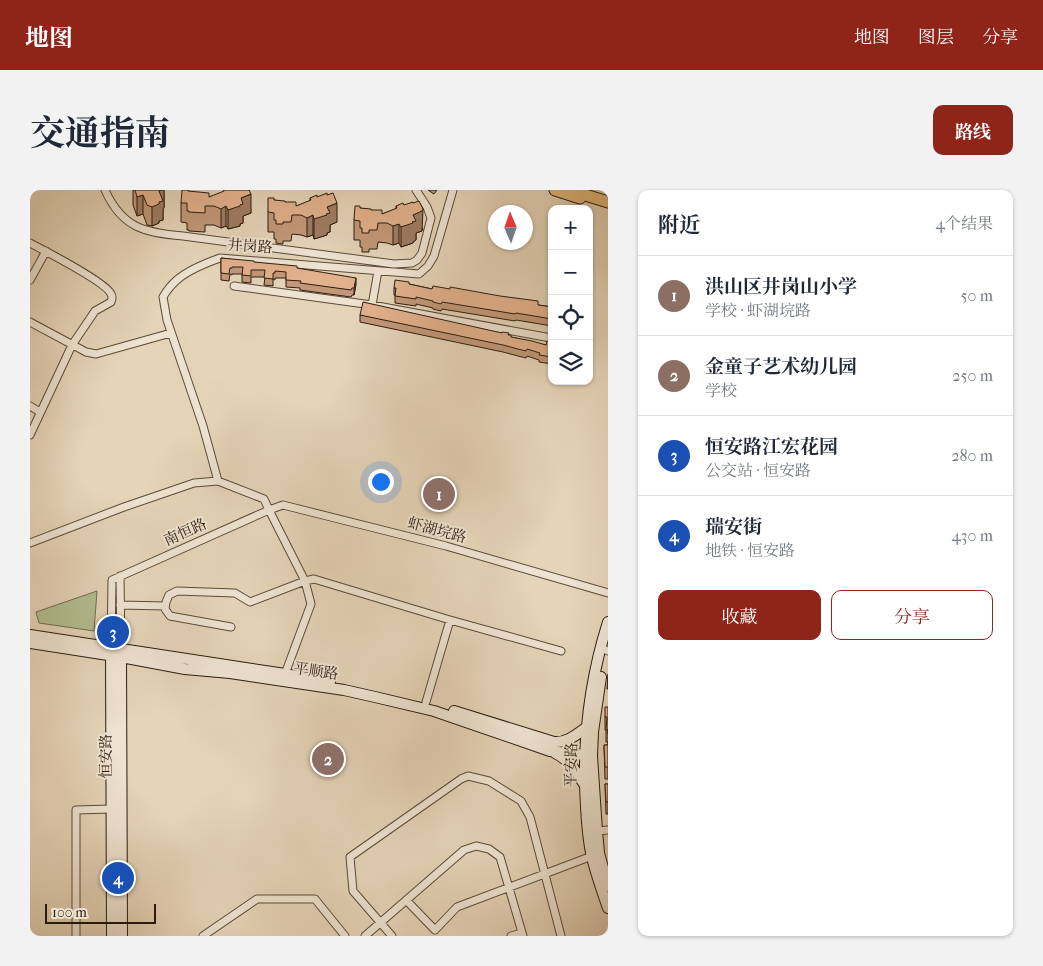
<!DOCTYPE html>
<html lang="zh">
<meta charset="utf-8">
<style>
:root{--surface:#fff;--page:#f2f2f3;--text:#1f2937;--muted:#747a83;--line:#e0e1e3;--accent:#8f2418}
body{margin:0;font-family:"IM FELL French Canon","Noto Serif SC",serif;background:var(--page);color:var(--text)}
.controls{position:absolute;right:15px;top:15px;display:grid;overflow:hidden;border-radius:10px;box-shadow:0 1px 4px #0004}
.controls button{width:45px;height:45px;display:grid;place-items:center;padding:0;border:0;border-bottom:1px solid var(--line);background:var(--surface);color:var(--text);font:25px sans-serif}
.compass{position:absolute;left:458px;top:15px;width:45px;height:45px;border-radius:50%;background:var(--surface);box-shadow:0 1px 4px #0004;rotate:358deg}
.scale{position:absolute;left:15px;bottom:12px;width:111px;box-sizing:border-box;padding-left:5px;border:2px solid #2b1c0f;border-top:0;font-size:14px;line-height:18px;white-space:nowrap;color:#2b1c0f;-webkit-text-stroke:4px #eee3d1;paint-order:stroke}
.you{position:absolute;left:350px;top:291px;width:18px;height:18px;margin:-12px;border:4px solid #fff;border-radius:50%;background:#1a73e8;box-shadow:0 0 0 8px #1a73e833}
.badge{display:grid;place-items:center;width:32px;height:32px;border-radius:50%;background:var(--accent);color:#fff;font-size:16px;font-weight:700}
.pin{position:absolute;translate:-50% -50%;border:2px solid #fff;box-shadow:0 1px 5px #0006}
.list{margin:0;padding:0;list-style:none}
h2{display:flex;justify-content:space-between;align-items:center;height:65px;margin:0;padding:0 20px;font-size:21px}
h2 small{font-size:16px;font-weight:400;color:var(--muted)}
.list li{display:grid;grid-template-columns:32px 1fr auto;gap:15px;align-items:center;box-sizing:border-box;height:80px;padding:0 20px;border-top:1px solid var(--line)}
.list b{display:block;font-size:19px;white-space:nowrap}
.list p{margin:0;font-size:16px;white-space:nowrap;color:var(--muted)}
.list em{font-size:16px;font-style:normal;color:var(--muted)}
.actions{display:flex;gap:10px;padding:15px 20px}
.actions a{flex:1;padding:11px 0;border:1px solid var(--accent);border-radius:10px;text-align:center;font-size:18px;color:var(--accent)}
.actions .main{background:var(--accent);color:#fff}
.icon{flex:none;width:28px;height:28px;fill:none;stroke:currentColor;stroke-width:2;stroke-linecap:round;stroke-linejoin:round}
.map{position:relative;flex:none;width:578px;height:746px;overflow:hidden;border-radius:10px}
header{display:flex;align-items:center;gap:30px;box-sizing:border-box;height:70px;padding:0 25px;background:var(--accent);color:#fff}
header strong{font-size:24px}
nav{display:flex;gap:28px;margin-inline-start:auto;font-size:18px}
.intro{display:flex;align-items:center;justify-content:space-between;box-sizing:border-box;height:120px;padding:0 30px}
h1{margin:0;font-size:35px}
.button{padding:12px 22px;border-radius:10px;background:var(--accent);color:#fff;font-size:18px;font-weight:700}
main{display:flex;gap:30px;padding:0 30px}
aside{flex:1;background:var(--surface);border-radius:10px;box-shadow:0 1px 4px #0004}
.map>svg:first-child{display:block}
.green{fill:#b2bd90;stroke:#6e6c50}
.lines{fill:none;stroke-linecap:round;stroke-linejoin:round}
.minor-casing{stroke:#5a4a39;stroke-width:9}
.secondary-casing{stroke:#2b1c0f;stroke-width:12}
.primary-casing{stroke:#2b1c0f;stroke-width:13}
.trunk-casing{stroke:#2b1c0f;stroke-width:13}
.minor{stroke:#eee3d1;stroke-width:7}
.secondary{stroke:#eee3d1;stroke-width:10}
.primary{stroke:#e2ba7c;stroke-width:11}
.trunk{stroke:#e2ba7c;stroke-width:11}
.wall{fill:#c29879;stroke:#2b1c0f}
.shaded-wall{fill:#9e7c63;stroke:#2b1c0f}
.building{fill:#e2b18d;stroke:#2b1c0f}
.labels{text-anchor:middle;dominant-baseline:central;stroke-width:4;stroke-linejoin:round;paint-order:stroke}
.street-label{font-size:15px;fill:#2b1c0f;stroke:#eee3d1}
</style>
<header>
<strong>地图</strong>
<nav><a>地图</a><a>图层</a><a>分享</a></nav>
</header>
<div class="intro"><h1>交通指南</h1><a class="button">路线</a></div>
<main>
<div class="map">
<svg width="578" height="746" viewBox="0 0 578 746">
<rect width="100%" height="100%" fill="#e5d4b8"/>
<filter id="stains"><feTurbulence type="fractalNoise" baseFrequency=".004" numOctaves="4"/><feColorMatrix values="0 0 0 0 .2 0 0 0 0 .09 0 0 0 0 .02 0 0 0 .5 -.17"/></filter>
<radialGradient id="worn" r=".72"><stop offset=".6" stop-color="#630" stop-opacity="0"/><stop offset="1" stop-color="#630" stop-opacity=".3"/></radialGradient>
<path class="green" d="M67,401L64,441L9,433L6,422Z"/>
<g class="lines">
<g class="minor-casing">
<path id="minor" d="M75,0C92,38 115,43 153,46L364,74L382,73L387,70L392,63L401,28L397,17L386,0
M0,53C15,61 76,92 81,104C83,107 82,109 81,112L65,121L42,155L0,245
M0,90L16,61
M204,96L342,115L521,148
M342,115L348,81
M0,132L56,162L66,164L141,143
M0,216L10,222
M188,291L173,236L137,130L133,107C137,100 142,94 148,89C160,79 176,73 190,68L389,84L398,76L404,66L423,0
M0,353L94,317L164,293L188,291L234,309L239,320L253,315L416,356L578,403
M90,386L91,458
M90,415L135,416
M201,437L140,426L135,419L136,412L139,405L147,401L205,403L220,412L275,391L284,389L420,430L531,461
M81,457L82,390L239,320L275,391L281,414L255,484
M576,460L578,461
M396,512L420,430
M567,641L578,640
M376,710L405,740L427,717L562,666
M46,746V620L81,619
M173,746L227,709H285L315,746
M335,746L434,660L446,656L459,659L470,667L493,746
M362,746L323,701L320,667L431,589L438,586L459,591L491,611L500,627L531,746
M481,746L492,743"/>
</g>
<g class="secondary-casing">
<path id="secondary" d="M578,432C559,492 552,554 556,617C557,634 558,651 562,667C566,684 572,701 578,718
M0,445L255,484L300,492
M0,453L91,467L155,479L200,483L314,500L345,507L404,521L520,561L562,566
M81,460L82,746
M91,462L92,746
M571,487L563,542L562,566L567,641L569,663L578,696
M424,521L524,552C537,553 546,545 557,537
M525,563C539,570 546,581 554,594"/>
</g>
<g class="primary-casing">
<path id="primary" d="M525,0L550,8"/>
</g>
<g class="trunk-casing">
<path id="trunk" d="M539,0L578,12"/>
</g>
<use href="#minor" class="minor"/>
<use href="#secondary" class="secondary"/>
<use href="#primary" class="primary"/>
<use href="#trunk" class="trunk"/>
</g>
<path class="wall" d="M103,0H134V18L133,19V30L129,31V33L122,36L117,35L113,24L107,26L103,15Z
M194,0H219L221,23L213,26V33L210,34V36L198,39L196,36L191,38L184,35H175V42L159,41V40H157V33L151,32V13L158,1L179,7L194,2Z
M398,0H407L404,4Z
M287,7L307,32L300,35V42L297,43V45L284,49L283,45L277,47L271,45L262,44L261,51H253V54L246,53V49H244V42H238V22L244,10L255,12L266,16L280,11V8Z
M374,15L393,39L392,41L386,43V50L383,52V53L371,57L369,53L363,55L357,53L348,52L347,59H339V62H332V57H330V50H324V30L330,18L341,20L352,24L366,19V16Z
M191,68L267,78L326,94L324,105H322L321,107L270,100V98L256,97V88H245V90L243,89V96L234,95L235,87H221V93L212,92V84H202V85L200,84L199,91L191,90Z
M379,94L402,99L522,117V136L486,130L485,131L412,119L411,121L403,119V118L386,114V116L365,113V105H364V98Z
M330,125L479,145L481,147L516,155L521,152L522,150V174L509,172V170L497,166L496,168L488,166L473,162L330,132Z
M578,484V499H577Z
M578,517V589H575L574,555H578V552H576V540H575V527Z
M575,594H578V624H576Z"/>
<path class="shaded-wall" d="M131,0H134V18L133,19V30L129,31V33L122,36V17L129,1Z
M221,4V23L213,26V33L210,34V36L198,39V20L210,15L211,8Z
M113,5V24L107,26V7Z
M307,13V32L300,35V42L297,43V45L284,49V29L296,24L297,17Z
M196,16V36L191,38V19Z
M393,19L392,41L386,43V50L383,52V53L371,57V37L383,25Z
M283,25V45L277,47V28Z
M369,34V53L363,55V36Z
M326,88V94L324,105V98Z"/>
<path class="building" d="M105,0H131L129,1L133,11L129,12V14L122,17L117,15L113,5L107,7Z
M152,0H158V1L179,3V7L194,1V0H219L221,4L211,8L213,14L210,15V16L198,20L196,16L191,19L184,16H175V23L159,22V21H157V13H151Z
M297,3V5L303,3L307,13L297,17L300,23L296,24L297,25L284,29L283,25L277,28L271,25H262L261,32H253V34H246V30H244V23L238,22V8H244V10L255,11V12H266V16L281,10L280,8L287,5V7Z
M389,11L393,19L392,21L383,25L386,31L382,32L383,33L371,37L369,34L363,36L357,33H348L347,40H339V43H332V38H330V31L324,30L325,16H330V18L341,19V20H352V24L367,18L366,16L373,13L374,15L383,12V13Z
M191,68L224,71V72L267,76V78L326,88L324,98H322L321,100L270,93L271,91L256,90V82L245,81V83H243V89L234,88L235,80H221V86L212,85L213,77H202V78H200L199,84L191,83Z
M365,90L379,92V94L402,99L403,96L420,99V97L470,106L508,111V115L522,117V129L486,123L485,124L412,112L411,114L403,112V111L386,107V109L365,106L366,98H364Z
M333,112L472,143V142L479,143L478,145H481V147L502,151L516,155L517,151L521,152L522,150V167L509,165L510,163L497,159L496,161L488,159L473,155L330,125Z
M575,517H578V544V540H576L577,527H575Z
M574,555H578V577H575Z
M575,594H578V612H576Z"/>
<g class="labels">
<g class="street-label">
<text transform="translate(220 56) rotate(4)">井岗路</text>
<text transform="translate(407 340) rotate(15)">虾湖垸路</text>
<text transform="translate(155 342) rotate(-24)">南恒路</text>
<text transform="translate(286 481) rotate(8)">平顺路</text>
<text transform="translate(76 566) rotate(-90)">恒安路</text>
<text transform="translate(541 575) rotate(-89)">平安路</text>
</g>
</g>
<rect width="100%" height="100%" filter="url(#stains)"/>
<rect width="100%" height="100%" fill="url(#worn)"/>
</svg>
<div class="controls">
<button>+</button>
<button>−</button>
<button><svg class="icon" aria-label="locate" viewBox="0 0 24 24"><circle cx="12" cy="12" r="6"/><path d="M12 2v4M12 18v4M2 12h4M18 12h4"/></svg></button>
<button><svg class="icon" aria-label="layers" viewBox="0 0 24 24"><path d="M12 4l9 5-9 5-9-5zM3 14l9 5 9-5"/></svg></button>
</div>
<svg class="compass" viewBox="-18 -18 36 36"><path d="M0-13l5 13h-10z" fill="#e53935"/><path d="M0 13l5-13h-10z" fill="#747a83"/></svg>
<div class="scale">100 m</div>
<div class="you"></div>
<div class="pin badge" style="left:409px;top:304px;background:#8d6e63">1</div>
<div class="pin badge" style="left:298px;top:569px;background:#8d6e63">2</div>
<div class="pin badge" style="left:83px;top:442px;background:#1a4fb4">3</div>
<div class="pin badge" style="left:88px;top:688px;background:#1a4fb4">4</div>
</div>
<aside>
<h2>附近<small>4个结果</small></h2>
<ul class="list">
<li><span class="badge" style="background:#8d6e63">1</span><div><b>洪山区井岗山小学</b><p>学校 · 虾湖垸路</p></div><em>50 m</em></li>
<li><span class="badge" style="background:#8d6e63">2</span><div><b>金童子艺术幼儿园</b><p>学校</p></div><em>250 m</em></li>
<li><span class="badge" style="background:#1a4fb4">3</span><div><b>恒安路江宏花园</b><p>公交站 · 恒安路</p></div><em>280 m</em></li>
<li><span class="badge" style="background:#1a4fb4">4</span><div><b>瑞安街</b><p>地铁 · 恒安路</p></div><em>430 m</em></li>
</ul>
<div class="actions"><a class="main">收藏</a><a>分享</a></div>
</aside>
</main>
